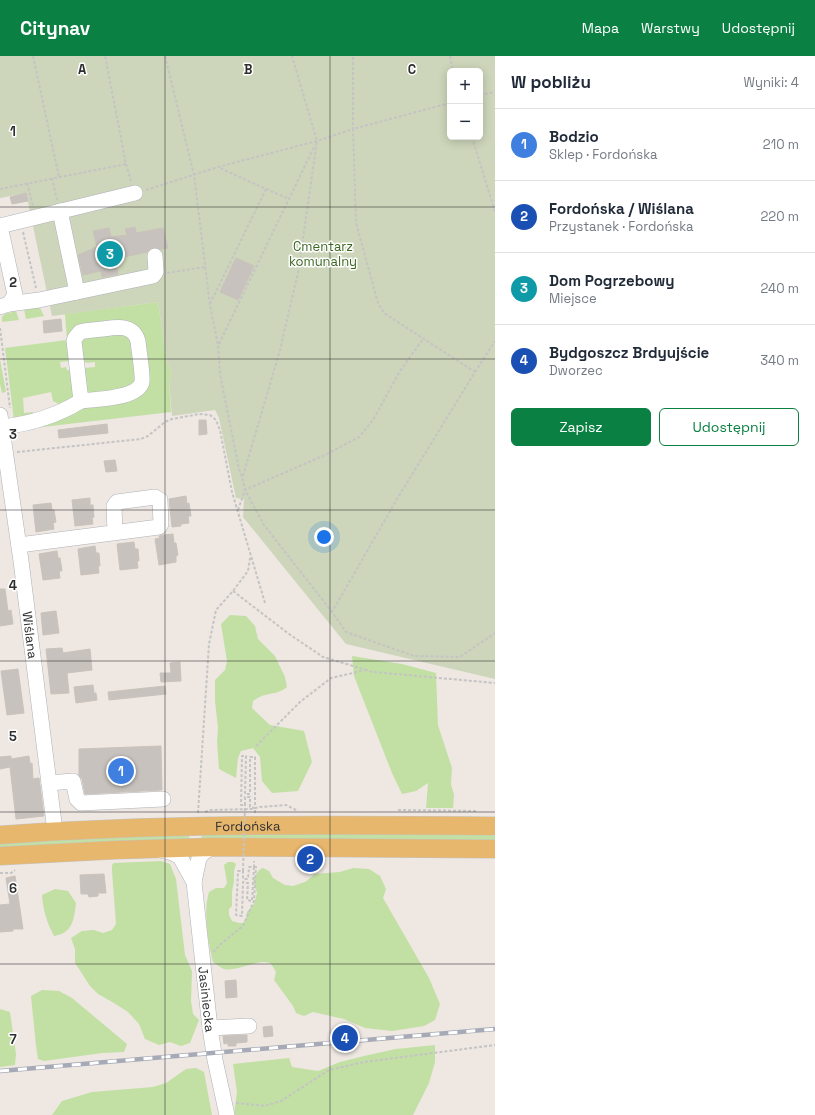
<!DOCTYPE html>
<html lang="pl">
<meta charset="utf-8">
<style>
:root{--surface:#fff;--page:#f6f6f7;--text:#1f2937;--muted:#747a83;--line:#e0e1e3;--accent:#0b8043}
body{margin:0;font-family:"Space Grotesk",sans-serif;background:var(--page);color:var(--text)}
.controls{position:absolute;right:12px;top:12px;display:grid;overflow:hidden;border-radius:6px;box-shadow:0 2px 10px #0003}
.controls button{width:36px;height:36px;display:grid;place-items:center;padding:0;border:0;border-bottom:1px solid var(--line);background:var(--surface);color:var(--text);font:20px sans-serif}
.you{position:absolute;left:324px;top:481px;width:14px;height:14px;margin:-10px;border:3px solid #fff;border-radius:50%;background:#1a73e8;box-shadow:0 0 0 6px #1a73e833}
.badge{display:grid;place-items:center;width:26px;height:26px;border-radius:50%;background:var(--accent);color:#fff;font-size:13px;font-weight:700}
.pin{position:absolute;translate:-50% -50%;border:2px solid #fff;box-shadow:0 1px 4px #0006}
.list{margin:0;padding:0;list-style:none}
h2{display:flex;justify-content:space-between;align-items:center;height:52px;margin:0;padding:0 16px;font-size:17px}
h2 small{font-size:13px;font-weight:400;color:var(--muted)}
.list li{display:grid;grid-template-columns:26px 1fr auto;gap:12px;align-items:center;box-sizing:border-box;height:72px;padding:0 16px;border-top:1px solid var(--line)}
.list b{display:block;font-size:15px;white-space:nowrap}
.list p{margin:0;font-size:13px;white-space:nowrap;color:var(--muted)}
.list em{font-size:13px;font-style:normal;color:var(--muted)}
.actions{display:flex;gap:8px;padding:12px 16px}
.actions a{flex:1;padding:9px 0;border:1px solid var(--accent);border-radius:6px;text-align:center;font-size:14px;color:var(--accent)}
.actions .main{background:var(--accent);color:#fff}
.map{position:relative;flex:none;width:495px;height:1059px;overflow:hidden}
header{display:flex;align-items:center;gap:24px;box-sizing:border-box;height:56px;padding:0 20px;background:var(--accent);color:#fff}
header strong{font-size:19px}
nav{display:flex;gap:22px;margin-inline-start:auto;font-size:14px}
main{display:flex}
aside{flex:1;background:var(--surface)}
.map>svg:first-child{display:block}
.green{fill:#c2e0a3}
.cemetery{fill:#cdd6ba;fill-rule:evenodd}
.building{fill:#c7c2bd;stroke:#cac2bb}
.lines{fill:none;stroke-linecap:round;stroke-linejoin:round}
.minor-casing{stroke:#aeb2b9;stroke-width:16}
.major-casing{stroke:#c4c4c4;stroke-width:19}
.path{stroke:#c4c4c4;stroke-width:2;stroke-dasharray:3 2;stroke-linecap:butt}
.minor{stroke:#fff;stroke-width:15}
.major{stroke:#e7b76e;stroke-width:18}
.rail-casing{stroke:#a5aab6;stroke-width:4.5}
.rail{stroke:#fff;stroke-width:3;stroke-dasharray:9;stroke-linecap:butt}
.path-bridge{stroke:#c4c4c4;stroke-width:2;stroke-dasharray:3 2;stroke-linecap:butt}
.grid{fill:none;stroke:#2e2e2e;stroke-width:1;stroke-opacity:0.55}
.labels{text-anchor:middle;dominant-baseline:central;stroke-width:3;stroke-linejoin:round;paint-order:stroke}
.park-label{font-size:13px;fill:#3c6721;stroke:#fff}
.street-label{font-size:13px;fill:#2e2e2e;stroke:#fff}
.grid-label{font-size:13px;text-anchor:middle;font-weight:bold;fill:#2e2e2e;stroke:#fff;stroke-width:3;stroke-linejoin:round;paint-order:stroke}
</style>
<header>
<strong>Citynav</strong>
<nav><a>Mapa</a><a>Warstwy</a><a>Udostępnij</a></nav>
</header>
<main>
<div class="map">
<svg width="495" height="1059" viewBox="0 0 495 1059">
<rect width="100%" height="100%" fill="#eee7e2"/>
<path class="green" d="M158,246L167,307L172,317L169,326L171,356L34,372V368L79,350L135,340L140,282L79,273L70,305L60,306L61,312L66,311L67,314L70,315L74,338L73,342L59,348L53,345L51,336L23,342L24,357L33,356V361L14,364L5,292L67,284L65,258Z
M39,250L44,260L26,263L24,253Z
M16,255L19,264L2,266V261L5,258Z
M128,276L139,322L134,333L86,338L84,312L95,311V306L87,307L82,304L79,281Z
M0,303L6,336L2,337L0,328Z
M230,559L246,560L255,570L258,583L275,600L285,621L287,631C277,640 266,635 253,645L252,652L270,669L304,675L312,706L298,735L272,737L262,725L260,701L253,692L241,695L238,702L236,722L219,713L217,685L218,672L215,645V624L225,614L227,605L221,568Z
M352,600L402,608L436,617L438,669L452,712L451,728L454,739L453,752H426L428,727L416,735L402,738L392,717L354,620Z
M495,775V786L203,783L201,781L203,778Z
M185,778L189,780L190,783L0,795V785Z
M161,805L170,808L176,823L185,899L192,915L191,945L193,958L199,964L190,987L181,990L170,986L159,989L145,983L139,968L128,956L114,947L98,938L90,930L75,907V893L71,882L82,875L94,874L103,877L112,874L116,868L112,815V809L114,807Z
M228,806H233L236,808L234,815V825L232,836V850L229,853V859L232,865L239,867H243L246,863L247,856L254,848L257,837L253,824L259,814L263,812L269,815L273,822L285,829L293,830L305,826L315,818L340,816L353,812L369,813L380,820L386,833L383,842L429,922L440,948L435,964L424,970L392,975L365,972L344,963L313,956L304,960L296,957L293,950L274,924L276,916C274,913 273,910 271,908C261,901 238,916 224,913C221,912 216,908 213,906C208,887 203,855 209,836L216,832H224L227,827L224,809Z
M55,833L68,835L76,847C74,863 73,877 54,880C47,867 43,854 42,839Z
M42,934L59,935L72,942L127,988L124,996L102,997L44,1005L38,1003L36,990L31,940Z
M0,953L10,956L16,998L15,1009L0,1011Z
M435,989V1006L429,1027L413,1059H234L237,1036L233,1008L289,1002L292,1011L318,1015L340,1006L364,1000L396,993Z
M196,1012L204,1016L212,1059H52L62,1045L92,1036L153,1031L166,1027L186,1013Z"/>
<path class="cemetery" d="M0,0H495V623L346,588L243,461L244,443L236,442L219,362L215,354L172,360L169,326L172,317L167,307L158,246L52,260L26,137L0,142ZM450,15H480V81H450Z"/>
<path class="building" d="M26,137L28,145L12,148L10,141Z
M135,171L136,177L163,172L168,192L161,193L154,191L150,193L147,196L115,203L118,218L102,221L101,215L83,219L78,199L97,191L93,175L109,172L111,181L127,179L125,173Z
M236,202L254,210L238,244L220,236Z
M61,263L62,275L44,277L43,265Z
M199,364H206L207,378L199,379Z
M107,368L108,377L59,382L58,374Z
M115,404L117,415L106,416L104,405Z
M186,440L187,448L189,447L191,460H188L189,467L181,468V470L172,471L169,443Z
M90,442V449H93L94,461L92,462L93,468L75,470L72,444Z
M51,447L52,454H54L56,466L53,467L54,473L36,476L33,449Z
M173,478L174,487H176L178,499L176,500V506L159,509L155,483L160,482L159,480L163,479Z
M134,486L135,493H138L139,505H137L138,512L120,514L117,488Z
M95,490L96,497H99L100,510H98L99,517L81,519L78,493Z
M57,495L58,502H60L62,515H59L60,522L43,524L39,498Z
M0,533H5L8,555L11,554L13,568L0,570Z
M56,555L59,577L43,579L41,557Z
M62,592L63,597L90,593L92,614L67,617L69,637L51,638L46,593Z
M180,606L181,625L161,626L160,617H171L170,607Z
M18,613L24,657L7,659L1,615Z
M93,629L94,637H96L97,644L76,647L74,631Z
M165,630L166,638L109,644L108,636Z
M161,690L162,734L85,738L82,723L79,719V693Z
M11,700V703L29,700L30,708L32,707L33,723L39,722L44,760L16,763L10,711L0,713V701Z
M104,818L106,837H98V840L89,841L88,838H81L80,819Z
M15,820L23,873H13V875L0,876V849L10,848L6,822Z
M236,924L237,941L226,942L225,925Z
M272,970L273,980L264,981L263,971Z
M247,979V986L236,987V990H228V987L224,988L223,980Z"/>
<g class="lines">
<g class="minor-casing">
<g id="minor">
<path d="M60,155L77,236"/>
<path d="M9,248L39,244L153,220L156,216L155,200"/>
<path d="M0,251L9,248L15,239L0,170L135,137"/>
<path id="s1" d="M0,359L21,505L55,775"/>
<path d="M2,371C29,368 58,359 81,345L74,285L75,282L80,276C87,274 95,274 103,273C117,271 133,268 138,285C139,296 143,317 142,326C138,343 95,343 81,345"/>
<path d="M19,489L159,471L161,468L160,444L155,441L117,446L114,450L115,477"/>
<path d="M49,727L73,725L77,743L81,747L163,743"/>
<path id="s2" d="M160,794L173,797L180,801L194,826L210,972L215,1004L227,1059"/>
<path d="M194,826L199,802L203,797L212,791"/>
<path d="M210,972L249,970"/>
</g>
</g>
<g class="major-casing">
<g id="major">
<path id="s3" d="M0,779C165,767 330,769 495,770"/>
<path d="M0,800L115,794L212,791L495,793"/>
</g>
</g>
<path class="path" d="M33,0L59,121
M165,0L194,119L210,249L218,289L220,318L239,413L242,421L245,434L264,469L332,556
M450,0L453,15
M480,39L495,36
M450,47L353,73L356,167L378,247L384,257L475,316L397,443L332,556L346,576L414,600L460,601L495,577
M472,81L495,156
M126,108L131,125
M52,122L57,144
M27,127L33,150
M0,133L126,108L105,0
M266,133L289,143
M146,134L218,111L317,85L353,73V0
M23,176L36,232
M167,217L205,211
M210,248L266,133L220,112
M0,272L10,352
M219,288L315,89
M475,316L495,285
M17,396L141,383L148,380L165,366L172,363L199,358L210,359L216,364L220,374L232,436L265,547
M243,420L280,294L298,217L317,85L292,0
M238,454L245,434L325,399L359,381L373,364L400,315L423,283
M233,535L289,578L323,601L373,616L495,627
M256,690L300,646L331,622L366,614
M398,754L478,755
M205,756L211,754L251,753L260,751L286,749L298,755
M198,757L209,588L216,554L233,535L248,515L250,502
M255,757V752L250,751V741H245V749H241L242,700H246L245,738H250V701H255V752
M254,811L252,845L247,844L248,827L243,826L242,860L236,859L238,815H243V823H248L249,811H254V805
M0,817H11L15,814
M213,896L223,886L243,870L254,845L256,811H254
M236,1047L265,1050L281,1045L329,1014L364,1006L495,989"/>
<use href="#minor" class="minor"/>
<use href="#major" class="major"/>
<g class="rail-casing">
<path id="rail" d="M0,1015L495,973"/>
</g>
<use href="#rail" class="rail"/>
<path class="path-bridge" d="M243,815L245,749"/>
</g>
<path class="grid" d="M165,0V1059M330,0V1059M0,151H495M0,303H495M0,454H495M0,605H495M0,756H495M0,908H495"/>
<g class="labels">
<g class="park-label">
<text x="323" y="190">Cmentarz<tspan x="323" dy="15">komunalny</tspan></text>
</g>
<g class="street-label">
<text stroke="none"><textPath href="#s1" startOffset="222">Wiślana</textPath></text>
<text stroke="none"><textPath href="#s3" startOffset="248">Fordońska</textPath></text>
<text stroke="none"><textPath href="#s2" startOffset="168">Jasiniecka</textPath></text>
</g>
</g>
<g class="grid-label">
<text x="82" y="18">A</text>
<text x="248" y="18">B</text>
<text x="412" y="18">C</text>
<text x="13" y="80">1</text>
<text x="13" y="231">2</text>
<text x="13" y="383">3</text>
<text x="13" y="534">4</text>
<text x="13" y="685">5</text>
<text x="13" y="837">6</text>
<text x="13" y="988">7</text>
</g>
</svg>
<div class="controls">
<button>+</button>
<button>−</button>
</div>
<div class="you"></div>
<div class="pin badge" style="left:121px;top:715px;background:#3f7fe0">1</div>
<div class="pin badge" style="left:310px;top:803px;background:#1a4fb4">2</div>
<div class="pin badge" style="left:110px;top:198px;background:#0f9aa8">3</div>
<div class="pin badge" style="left:345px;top:982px;background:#1a4fb4">4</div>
</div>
<aside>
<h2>W pobliżu<small>Wyniki: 4</small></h2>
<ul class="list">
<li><span class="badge" style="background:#3f7fe0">1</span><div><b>Bodzio</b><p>Sklep · Fordońska</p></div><em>210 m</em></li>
<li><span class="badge" style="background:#1a4fb4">2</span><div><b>Fordońska / Wiślana</b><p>Przystanek · Fordońska</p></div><em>220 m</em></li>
<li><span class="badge" style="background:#0f9aa8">3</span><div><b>Dom Pogrzebowy</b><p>Miejsce</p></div><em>240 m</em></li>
<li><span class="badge" style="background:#1a4fb4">4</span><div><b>Bydgoszcz Brdyujście</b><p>Dworzec</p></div><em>340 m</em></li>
</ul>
<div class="actions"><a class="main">Zapisz</a><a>Udostępnij</a></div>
</aside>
</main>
